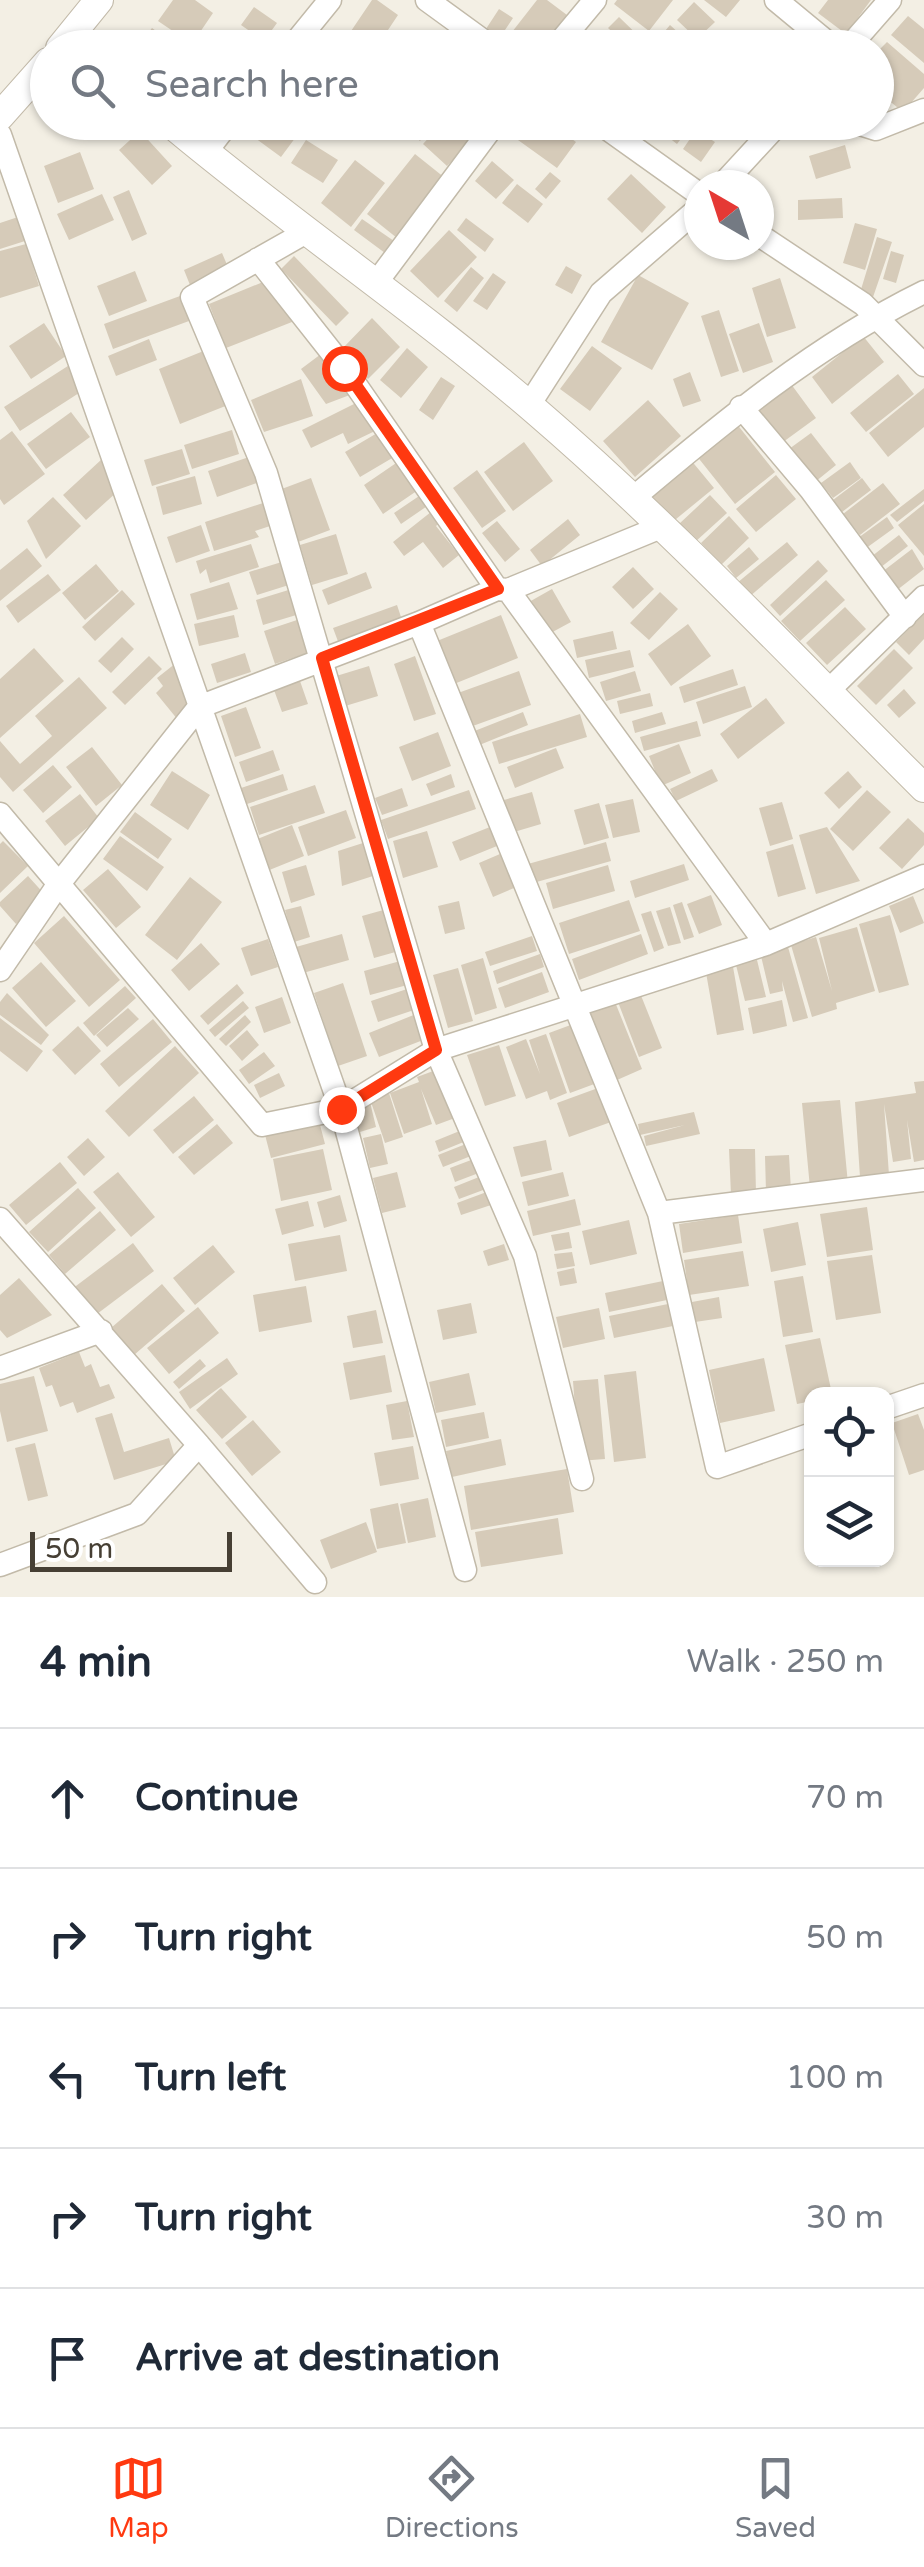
<!DOCTYPE html>
<meta charset="utf-8">
<style>
:root{--surface:#fff;--page:#f2f2f3;--text:#1f2937;--muted:#747a83;--line:#e0e1e3;--accent:#ff3910}
body{margin:0;font-family:"Varela Round",sans-serif;background:var(--page);color:var(--text)}
.controls{position:absolute;right:30px;bottom:30px;display:grid;overflow:hidden;border-radius:20px;box-shadow:0 2px 8px #0004}
.controls button{width:90px;height:90px;display:grid;place-items:center;padding:0;border:0;border-bottom:2px solid var(--line);background:var(--surface);color:var(--text);font:50px sans-serif}
.compass{position:absolute;left:684px;top:170px;width:90px;height:90px;border-radius:50%;background:var(--surface);box-shadow:0 2px 8px #0004;rotate:321deg}
.scale{position:absolute;left:30px;bottom:25px;width:202px;box-sizing:border-box;padding-left:10px;border:5px solid #463f34;border-top:0;font-size:28px;line-height:35px;white-space:nowrap;color:#463f34;-webkit-text-stroke:8px #fff;paint-order:stroke}
.stop{position:absolute;width:30px;height:30px;margin:-22px;border:8px solid #ff3910;border-radius:50%;background:#fff}
.stop.end{background:#ff3910;border-color:#fff;box-shadow:0 2px 10px #0008}
.list{margin:0;padding:0;list-style:none}
h2{display:flex;justify-content:space-between;align-items:center;height:130px;margin:0;padding:0 40px;font-size:42px}
h2 small{font-size:32px;font-weight:400;color:var(--muted)}
.list li{display:grid;grid-template-columns:65px 1fr auto;gap:30px;align-items:center;box-sizing:border-box;height:140px;padding:0 40px;border-top:2px solid var(--line)}
.list b{display:block;font-size:38px;white-space:nowrap}
.list em{font-size:32px;font-style:normal;color:var(--muted)}
.icon{flex:none;width:55px;height:55px;fill:none;stroke:currentColor;stroke-width:2;stroke-linecap:round;stroke-linejoin:round}
.map{position:relative;flex:none;width:924px;height:1597px;overflow:hidden}
.search{position:absolute;background:var(--surface);box-shadow:0 2px 8px #0004;left:30px;right:30px;top:30px;height:110px;display:flex;align-items:center;gap:25px;box-sizing:border-box;padding:0 35px;border-radius:55px;color:var(--muted);font-size:38px}
.sheet{height:830px;background:var(--surface)}
nav{display:flex;justify-content:space-around;align-items:center;box-sizing:border-box;height:140px;border-top:2px solid var(--line);background:var(--surface);font-size:28px;color:var(--muted)}
nav a{display:grid;justify-items:center;gap:5px}
nav .on{color:var(--accent)}
.map>svg:first-child{display:block}
.building{fill:#d6cbb9}
.lines{fill:none;stroke-linecap:round;stroke-linejoin:round}
.minor-casing{stroke:#c2baa9;stroke-width:25}
.tertiary-casing{stroke:#c2baa9;stroke-width:30}
.minor{stroke:#fff;stroke-width:22}
.tertiary{stroke:#fff;stroke-width:28}
.route{stroke:#ff3910;stroke-width:12}
</style>
<div class="map">
<svg width="924" height="1597" viewBox="0 0 924 1597">
<rect width="100%" height="100%" fill="#f3efe4"/>
<path class="building" d="M173,0H195L213,13L192,44L158,21Z
M372,0H377L398,15L376,48H362L347,37Z
M537,0H547L567,15L542,48H526L528,44L512,32Z
M617,0H673L649,31L614,4Z
M704,0H740L726,17Z
M828,0H871L846,34L818,13Z
M694,2L715,22L697,39L677,20Z
M254,7L277,23L264,41L241,25Z
M499,9L513,18L497,42L484,32Z
M908,16L924,29V63L891,35Z
M619,17L651,48H629L608,28Z
M670,25L692,45L689,48H658L654,44Z
M152,28L179,48H137Z
M238,31L262,48H234L229,44Z
M887,42L924,74V88L903,112L876,90V53Z
M97,122H133L121,139Z
M254,122H307L281,157L247,132Z
M398,122H435L420,141Z
M443,122H470L480,132L447,166L423,144Z
M520,122H549L576,142L557,168L511,135Z
M673,122H681L689,128L677,144L664,134Z
M696,130L715,142L701,162L683,149Z
M847,130L844,139L803,140V132Z
M140,131L172,166L152,185L119,150Z
M306,140L338,160L323,183L291,163Z
M845,145L851,168L816,179L809,156Z
M80,152L94,189L58,203L44,166Z
M415,154L445,178L397,238L367,214Z
M355,160L385,183L351,227L321,203Z
M492,161L514,180L496,199L475,181Z
M550,172L561,181L546,199L535,189Z
M631,174L666,207L642,233L607,199Z
M517,184L543,204L528,223L502,203Z
M129,190L147,234L132,241L113,197Z
M102,194L114,220L69,240L57,214Z
M842,198L843,218L798,220V200Z
M18,217L25,241L0,249V223Z
M466,218L494,239L485,252L457,230Z
M362,219L394,241L385,253L354,230Z
M855,223L877,229L865,270L843,263Z
M449,230L477,257L438,298L410,271Z
M877,237L892,242L872,300L859,296Z
M26,244L39,286L0,298V251Z
M891,251L904,255L896,283L883,279Z
M222,253L228,267L190,285L184,270Z
M294,256L349,313L336,326L281,269Z
M566,266L582,275L572,294L555,285Z
M471,267L484,278L457,312L444,301Z
M135,271L147,301L109,316L97,286Z
M493,273L506,282L487,310L473,301Z
M638,275L689,303L652,370L601,342Z
M780,278L796,328L767,337L752,288Z
M263,282L297,320L226,348L209,304Z
M180,296L189,321L113,349L104,324Z
M719,310L739,371L721,377L701,316Z
M372,318L400,347L368,379L340,351Z
M44,323L66,356L31,379L9,346Z
M759,323L773,362L743,373L729,334Z
M863,336L884,362L832,404L812,377Z
M149,339L157,360L116,376L108,356Z
M592,346L622,368L590,411L560,389Z
M407,348L428,367L401,398L380,380Z
M206,350L228,405L180,424L159,369Z
M325,351L355,393L326,404L301,369Z
M71,364L79,393L20,431L4,407Z
M690,372L701,401L683,407L673,379Z
M898,374L914,394L866,432L850,413Z
M441,377L455,386L433,420L419,410Z
M301,379L313,416L264,432L251,400Z
M791,384L816,418L779,445L755,410Z
M924,388V427L888,457L869,433Z
M648,400L681,436L635,477L603,441Z
M360,401L375,431L348,444L343,433L311,448L302,430Z
M71,412L90,437L46,469L27,444Z
M736,423L775,472L735,504L696,455Z
M384,429L399,454L360,477L345,452Z
M232,430L239,454L192,469L184,445Z
M12,431L45,474L4,505L0,499V440Z
M811,433L836,465L815,482L789,449Z
M524,442L553,481L513,511L484,472Z
M182,449L190,474L152,486L144,460Z
M249,457L257,483L217,497L208,471Z
M102,459L118,491L86,520L63,495Z
M402,459L421,488L383,514L364,485Z
M690,459L714,488L670,524L647,496Z
M850,462L861,478L833,498L821,483Z
M477,470L506,511L482,528L453,488Z
M776,475L796,499L756,532L736,509Z
M195,476L202,504L163,515L156,487Z
M311,478L330,530L298,542L279,490Z
M862,478L871,490L842,512L833,500Z
M883,483L900,504L860,535L843,514Z
M924,489V501L897,522L890,515Z
M428,490L436,500L401,524L394,513Z
M710,495L727,513L695,542L679,524Z
M53,497L81,526L46,559L27,521Z
M263,503L270,526L255,531L259,537L214,551L205,522Z
M924,504V556L898,525Z
M436,508L445,518L436,526L459,555L443,568L423,542L404,556L393,542Z
M729,516L749,538L721,565L701,543Z
M887,517L894,528L858,554L851,543Z
M568,519L580,535L542,566L530,550Z
M497,521L520,549L505,562L482,533Z
M201,525L210,551L176,563L167,537Z
M336,534L348,574L312,585L300,545Z
M899,535L908,546L876,571L867,560Z
M787,542L798,555L749,597L737,583Z
M251,544L259,567L210,583L206,569L200,574L196,561Z
M749,547L759,559L736,578L727,566Z
M27,548L42,566L0,601V570Z
M912,549L924,569L892,594L878,575Z
M818,560L828,571L780,616L770,605Z
M285,561L292,584L257,595L249,572Z
M96,564L119,591L85,620L62,593Z
M633,567L654,589L633,609L612,587Z
M366,572L372,588L328,605L322,590Z
M48,574L61,590L18,623L6,606Z
M826,580L845,600L800,641L781,621Z
M229,582L238,609L197,620L190,594Z
M295,588L303,613L263,625L256,600Z
M552,589L571,622L547,635L529,602Z
M122,590L135,604L95,641L82,627Z
M660,592L678,609L649,640L630,623Z
M397,605L402,620L339,644L333,628Z
M845,607L866,629L827,665L806,643Z
M924,614V639L909,655L896,642Z
M234,615L239,637L199,646L194,624Z
M501,615L518,658L454,684L437,641Z
M303,618L313,651L275,664L264,631Z
M688,624L711,656L671,686L648,654Z
M613,631L617,649L577,658L573,640Z
M122,637L134,649L111,673L98,661Z
M34,648L64,681L0,738V679Z
M894,649L913,668L876,705L857,686Z
M630,650L634,667L589,678L585,660Z
M245,653L251,672L217,683L211,664Z
M149,656L162,669L125,705L112,692Z
M415,656L436,714L414,721L394,664Z
M176,663L181,690L194,707L178,720L156,693L163,686L157,678Z
M369,666L378,696L342,707L333,677Z
M733,669L738,685L684,703L679,687Z
M519,671L531,705L470,727L458,693Z
M635,671L641,691L606,701L600,682Z
M79,677L107,708L13,792L0,777V741L20,764L52,736L35,716Z
M300,681L308,704L282,712L274,690Z
M745,686L752,707L703,724L696,702Z
M904,689L916,703L899,718L887,705Z
M650,693L653,706L620,714L617,701Z
M766,698L785,723L738,759L720,734Z
M246,707L261,748L235,757L221,716Z
M523,712L528,725L477,746L472,732Z
M662,712L666,724L635,733L632,721Z
M580,714L587,737L499,764L492,742Z
M697,721L701,736L644,751L640,737Z
M438,732L451,766L412,781L399,747Z
M679,744L691,773L661,786L649,756Z
M92,747L122,785L96,806L66,767Z
M556,748L564,768L515,788L507,767Z
M273,750L280,770L246,782L239,762Z
M53,765L72,787L43,813L23,790Z
M712,769L718,781L676,801L670,789Z
M172,771L210,795L188,830L150,805Z
M848,771L862,787L839,809L824,793Z
M283,774L288,790L241,806L235,790Z
M451,774L455,787L431,796L426,784Z
M315,785L325,813L259,835L250,807Z
M402,788L408,806L382,815L375,798Z
M469,790L476,809L388,839L381,820Z
M867,790L891,812L853,851L830,829Z
M532,792L541,824L514,832L504,800Z
M80,794L99,818L65,846L45,821Z
M633,799L640,832L613,838L605,805Z
M782,802L793,839L770,846L759,808Z
M599,803L609,838L584,845L574,810Z
M346,810L356,838L308,856L298,827Z
M135,812L172,839L158,859L120,832Z
M908,818L924,833V845L902,869L879,848Z
M292,825L304,856L267,871L255,840Z
M490,827L497,846L460,861L452,842Z
M827,827L860,881L816,894L799,835Z
M427,831L438,867L403,878L393,841Z
M120,836L164,867L147,891L103,859Z
M3,841L28,866L0,893V844Z
M606,842L611,861L533,883L528,864Z
M363,843L373,876L342,886L338,851Z
M793,844L806,889L778,897L766,852Z
M500,854L514,888L493,897L479,863Z
M684,864L689,880L635,898L630,881Z
M306,865L315,895L291,903L282,872Z
M608,865L615,891L553,909L546,883Z
M108,869L141,907L116,928L83,890Z
M28,876L47,897L16,924L0,906V902Z
M190,877L222,902L177,960L145,935Z
M711,895L722,925L699,934L687,904Z
M913,896L924,923L900,933L889,906Z
M629,900L640,931L569,954L559,923Z
M459,901L465,929L445,934L438,906Z
M682,902L694,937L684,940L673,905Z
M301,906L310,937L294,942L285,910Z
M670,907L681,943L668,946L656,911Z
M387,909L399,951L374,958L362,916Z
M651,911L664,948L654,952L641,914Z
M890,915L909,985L879,993L859,924Z
M64,916L120,980L89,1007L34,943Z
M857,927L875,991L836,1003L837,1009L812,1017L791,945L816,937L832,991L819,938Z
M342,934L349,960L303,973L296,947Z
M641,934L648,954L579,980L572,959Z
M532,936L537,951L490,966L485,952Z
M268,939L278,967L251,976L241,948Z
M201,943L220,964L189,991L171,970Z
M788,947L808,1018L793,1022L782,981L783,991L770,994L761,956Z
M540,954L544,967L497,984L493,971Z
M483,958L497,1008L475,1015L461,965Z
M404,960L411,984L370,995L364,971Z
M757,960L766,997L745,1001L736,965Z
M732,961L744,1030L717,1035L705,967Z
M41,962L76,1001L46,1027L12,988Z
M458,968L473,1021L448,1028L433,975Z
M542,972L549,992L505,1008L498,988Z
M343,983L367,1056L338,1066L314,993Z
M237,984L244,993L208,1025L200,1016Z
M125,986L136,998L94,1036L83,1023Z
M413,987L420,1008L378,1022L371,1001Z
M7,993L49,1035L41,1045L0,1015V1002Z
M640,993L662,1048L639,1057L618,1002Z
M282,997L291,1023L264,1033L255,1007Z
M782,1000L787,1026L753,1034L748,1008Z
M243,1001L249,1008L215,1037L209,1030Z
M615,1002L642,1069L617,1080L590,1012Z
M128,1008L139,1019L107,1047L96,1035Z
M421,1012L431,1037L379,1057L369,1033Z
M245,1015L251,1022L226,1046L219,1039Z
M0,1018L43,1051L27,1072L0,1051Z
M153,1019L172,1042L119,1087L100,1064Z
M576,1023L597,1083L570,1093L549,1033Z
M78,1026L101,1051L75,1075L52,1050Z
M247,1030L259,1045L242,1061L229,1046Z
M546,1034L567,1093L550,1100L547,1091L526,1099L506,1047L526,1039L540,1074L529,1040Z
M499,1045L516,1096L485,1106L467,1055Z
M175,1046L199,1073L129,1137L105,1111Z
M264,1052L275,1066L249,1084L239,1070Z
M436,1070L455,1118L436,1125L421,1089L432,1124L404,1134L390,1093L419,1082L417,1077Z
M279,1073L285,1086L260,1098L254,1085Z
M924,1081V1160L914,1162L907,1120L911,1159L893,1162L884,1104L889,1175L860,1177L855,1102L916,1093L914,1082Z
M598,1088L611,1122L569,1137L557,1103Z
M389,1093L403,1137L385,1143L370,1099Z
M194,1096L214,1120L173,1154L153,1130Z
M369,1098L376,1127L360,1132L351,1103Z
M840,1100L848,1184L810,1188L802,1103Z
M694,1112L700,1134L646,1146L644,1136L685,1125L640,1135L638,1124Z
M318,1117L325,1144L271,1158L264,1131Z
M217,1124L233,1143L194,1175L178,1157Z
M467,1128L471,1139L439,1152L435,1141Z
M381,1134L388,1164L370,1168L363,1138Z
M88,1138L105,1157L84,1176L67,1157Z
M546,1140L552,1170L521,1177L513,1147Z
M471,1142L476,1154L443,1167L438,1155Z
M323,1149L332,1190L281,1201L273,1159Z
M729,1149H755L756,1194L731,1195Z
M789,1155L791,1191L766,1192L765,1156Z
M479,1157L484,1171L455,1182L450,1168Z
M60,1162L77,1183L26,1225L9,1205Z
M118,1172L155,1217L131,1237L93,1192Z
M397,1172L406,1207L382,1213L373,1178Z
M563,1172L569,1196L528,1206L522,1182Z
M489,1173L494,1186L459,1199L454,1187Z
M78,1188L96,1208L48,1252L29,1232Z
M492,1190L497,1203L461,1215L457,1203Z
M340,1195L347,1221L324,1228L317,1202Z
M575,1199L581,1225L533,1236L527,1211Z
M308,1201L314,1226L282,1235L275,1209Z
M867,1207L873,1250L827,1257L820,1214Z
M100,1211L116,1230L65,1274L49,1255Z
M738,1215L742,1243L683,1253L679,1224Z
M629,1220L637,1254L590,1265L582,1231Z
M798,1222L806,1265L771,1272L763,1229Z
M569,1232L572,1248L555,1251L551,1235Z
M340,1235L347,1271L295,1281L288,1244Z
M133,1243L154,1271L93,1317L72,1289Z
M504,1244L509,1260L488,1266L483,1251Z
M213,1245L235,1272L195,1305L173,1278Z
M743,1251L749,1286L689,1295L684,1260Z
M572,1252L575,1266L557,1269L554,1254Z
M872,1255L881,1313L836,1320L827,1261Z
M574,1268L577,1283L560,1286L557,1272Z
M803,1276L813,1332L783,1337L774,1281Z
M19,1278L52,1315L7,1338L0,1330V1295Z
M663,1281L667,1300L609,1312L605,1293Z
M162,1284L185,1311L134,1355L111,1328Z
M306,1286L312,1322L259,1332L253,1295Z
M719,1297L722,1318L695,1322L692,1302Z
M471,1303L477,1333L443,1340L437,1310Z
M668,1304L673,1326L614,1338L609,1316Z
M198,1307L219,1333L169,1374L147,1348Z
M599,1308L605,1339L563,1348L556,1317Z
M376,1310L383,1343L353,1348L347,1316Z
M820,1338L832,1394H812V1401L797,1404L785,1345Z
M79,1352L85,1367L91,1364L100,1387L109,1384L115,1398L77,1413L73,1402L60,1407L52,1385L46,1387L39,1368Z
M385,1355L392,1392L350,1400L343,1363Z
M227,1358L238,1374L190,1409L179,1392Z
M764,1358L775,1411L720,1423L709,1370Z
M200,1359L206,1366L179,1389L173,1382Z
M636,1371L646,1458L614,1462L604,1375Z
M469,1373L476,1405L436,1413L429,1382Z
M34,1376L48,1431L7,1442L0,1411V1384Z
M598,1379L605,1459L579,1461L573,1381Z
M221,1388L247,1417L222,1439L196,1410Z
M407,1401L414,1437L392,1440L386,1405Z
M484,1412L489,1438L446,1447L441,1420Z
M112,1413L124,1452L169,1438L176,1461L114,1480L95,1418Z
M918,1414L924,1430V1470L909,1475L892,1423Z
M253,1420L281,1452L252,1476L225,1443Z
M501,1439L506,1465L452,1477L446,1451Z
M35,1443L48,1496L28,1501L15,1448Z
M413,1446L419,1479L380,1486L374,1453Z
M567,1469L574,1512L471,1530L464,1486Z
M428,1498L436,1537L408,1543L400,1504Z
M398,1503L406,1543L377,1549L370,1509Z
M558,1518L563,1554L481,1567L475,1532Z
M366,1522L377,1552L331,1569L320,1540Z"/>
<g class="lines">
<g class="minor-casing">
<path id="minor" d="M427,0L493,48
M776,0L834,48
M291,48L330,0
M555,48L595,0
M848,48L890,0
M598,122L699,194
M854,122L876,129L924,110
M0,135L341,1109L465,1570
M205,153L229,122
M722,185L780,122
M308,231L192,297L266,473L436,1050L525,1256L582,1479
M759,235L863,304L924,365
M258,259L344,368L497,589
M376,283L496,122
M529,405L601,293L699,208
M741,407L811,490L905,617
M632,499C723,422 816,345 924,292
M508,590L766,944
M419,623L659,1213L924,1180
M827,692L924,597
M0,814L262,1125L341,1109L436,1050L766,944L924,876
M0,970L58,885L199,707L419,623L497,589L508,590L661,527
M659,1213L717,1467L812,1434
M0,1219L199,1445
M0,1368L101,1331
M886,1408L924,1395
M0,1565L137,1514L199,1445L315,1582"/>
</g>
<g class="tertiary-casing">
<path id="tertiary" d="M60,48L99,0
M0,116L48,62
M169,122C289,223 419,310 538,413C674,530 797,662 924,788"/>
</g>
<use href="#minor" class="minor"/>
<use href="#tertiary" class="tertiary"/>
</g>
<g class="lines">
<path class="route" d="M341,1109L436,1050L322,658L498,589L344,368"/>
</g>
</svg>
<div class="controls">
<button><svg class="icon" aria-label="locate" viewBox="0 0 24 24"><circle cx="12" cy="12" r="6"/><path d="M12 2v4M12 18v4M2 12h4M18 12h4"/></svg></button>
<button><svg class="icon" aria-label="layers" viewBox="0 0 24 24"><path d="M12 4l9 5-9 5-9-5zM3 14l9 5 9-5"/></svg></button>
</div>
<svg class="compass" viewBox="-18 -18 36 36"><path d="M0-13l5 13h-10z" fill="#e53935"/><path d="M0 13l5-13h-10z" fill="#747a83"/></svg>
<div class="scale">50 m</div>
<div class="stop" style="left:344px;top:368px"></div>
<div class="stop end" style="left:341px;top:1109px"></div>
<div class="search"><svg class="icon" aria-label="search" viewBox="0 0 24 24"><circle cx="10" cy="10" r="6"/><path d="M15 15l6 6"/></svg>Search here</div>
</div>
<section class="sheet">
<h2>4 min<small>Walk · 250 m</small></h2>
<ul class="list">
<li><svg class="icon" aria-label="ahead" viewBox="0 0 24 24"><path d="M12 20V5M6 11l6-6 6 6"/></svg><div><b>Continue</b></div><em>70 m</em></li>
<li><svg class="icon" aria-label="right" viewBox="0 0 24 24"><path d="M7 20v-9h11M14 6l5 5-5 5"/></svg><div><b>Turn right</b></div><em>50 m</em></li>
<li><svg class="icon" aria-label="left" viewBox="0 0 24 24"><path d="M17 20v-9H6M10 6l-5 5 5 5"/></svg><div><b>Turn left</b></div><em>100 m</em></li>
<li><svg class="icon" aria-label="right" viewBox="0 0 24 24"><path d="M7 20v-9h11M14 6l5 5-5 5"/></svg><div><b>Turn right</b></div><em>30 m</em></li>
<li><svg class="icon" aria-label="arrive" viewBox="0 0 24 24"><path d="M6 21V4h12l-3 4 3 4H6"/></svg><div><b>Arrive at destination</b></div></li>
</ul>
</section>
<nav>
<a class="on"><svg class="icon" aria-label="map" viewBox="0 0 24 24"><path d="M3 6l6-2 6 2 6-2v14l-6 2-6-2-6 2zM9 4v14M15 6v14"/></svg>Map</a>
<a><svg class="icon" aria-label="directions" viewBox="0 0 24 24"><path d="M12 3l9 9-9 9-9-9zM9 14v-3h6M13 9l2 2-2 2"/></svg>Directions</a>
<a><svg class="icon" aria-label="saved" viewBox="0 0 24 24"><path d="M7 4h10v16l-5-4-5 4z"/></svg>Saved</a>
</nav>
